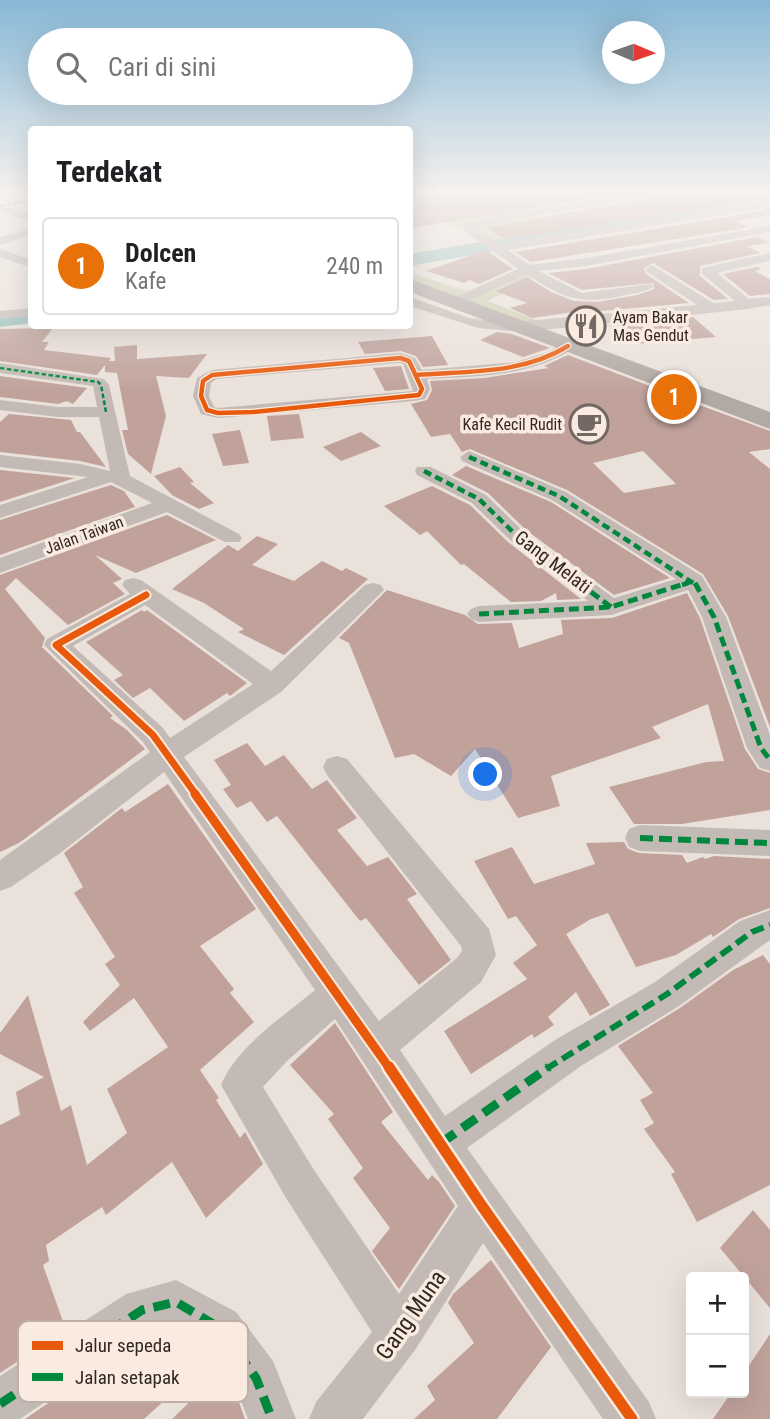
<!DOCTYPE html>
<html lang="id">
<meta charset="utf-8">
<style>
:root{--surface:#fff;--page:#f6f6f6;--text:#202124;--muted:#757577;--line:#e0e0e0;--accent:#1a73e8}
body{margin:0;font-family:"Roboto Condensed",sans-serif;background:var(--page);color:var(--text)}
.controls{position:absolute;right:21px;bottom:21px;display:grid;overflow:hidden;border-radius:7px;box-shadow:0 7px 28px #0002}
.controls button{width:63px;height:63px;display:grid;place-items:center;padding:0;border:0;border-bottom:2px solid var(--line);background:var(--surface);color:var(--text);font:35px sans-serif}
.compass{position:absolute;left:602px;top:21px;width:63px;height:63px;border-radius:50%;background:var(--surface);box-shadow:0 7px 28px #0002;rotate:92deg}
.you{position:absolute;left:486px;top:775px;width:24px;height:24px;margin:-18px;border:5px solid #fff;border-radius:50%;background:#1a73e8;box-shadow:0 0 0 10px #1a73e833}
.badge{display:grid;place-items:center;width:46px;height:46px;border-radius:50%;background:var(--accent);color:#fff;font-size:23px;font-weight:700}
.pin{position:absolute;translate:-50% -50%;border:4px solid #fff;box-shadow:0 2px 7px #0006}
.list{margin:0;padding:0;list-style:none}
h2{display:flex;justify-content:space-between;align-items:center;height:91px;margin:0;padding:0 28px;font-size:30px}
h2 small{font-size:23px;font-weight:400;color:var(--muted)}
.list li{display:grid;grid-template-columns:46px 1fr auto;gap:21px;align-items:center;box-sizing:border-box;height:98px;margin:0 14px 14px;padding:0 14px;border:2px solid var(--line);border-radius:7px}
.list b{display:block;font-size:26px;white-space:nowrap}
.list p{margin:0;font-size:23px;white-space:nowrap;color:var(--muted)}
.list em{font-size:23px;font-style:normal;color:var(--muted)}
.icon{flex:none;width:38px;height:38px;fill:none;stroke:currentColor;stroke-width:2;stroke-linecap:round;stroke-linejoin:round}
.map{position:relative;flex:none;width:770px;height:1419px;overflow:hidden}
.search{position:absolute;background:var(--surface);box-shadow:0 7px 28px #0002;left:28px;top:28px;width:385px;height:77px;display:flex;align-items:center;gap:18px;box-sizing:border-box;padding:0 24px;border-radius:38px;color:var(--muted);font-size:26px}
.panel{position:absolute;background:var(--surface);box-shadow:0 7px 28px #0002;left:28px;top:126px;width:385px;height:203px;border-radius:7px}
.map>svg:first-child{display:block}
.green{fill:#cecfb3}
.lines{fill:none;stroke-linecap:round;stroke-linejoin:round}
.river{fill:#96bfba;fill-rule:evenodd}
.building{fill:#c0a29b;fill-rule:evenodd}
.street{fill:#c3bab5;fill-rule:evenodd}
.primary{fill:#b2a8a4;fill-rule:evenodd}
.quiet-far4{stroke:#00873e;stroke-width:2.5;stroke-dasharray:4.5 2.5;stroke-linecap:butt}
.quiet-far3{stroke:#00873e;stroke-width:4.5;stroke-dasharray:8 4.5;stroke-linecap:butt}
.quiet-far2{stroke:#00873e;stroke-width:5;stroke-dasharray:10 5;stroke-linecap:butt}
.quiet-far1{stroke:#00873e;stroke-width:6;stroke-dasharray:13 6;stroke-linecap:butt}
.quiet{stroke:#00873e;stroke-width:9;stroke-dasharray:17 9;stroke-linecap:butt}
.cycleway-far3-casing{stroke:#faebe0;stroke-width:7}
.cycleway-far2-casing{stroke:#faebe0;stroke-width:11}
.cycleway-far1-casing{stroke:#faebe0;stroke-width:13}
.cycleway-casing{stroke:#faebe0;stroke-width:16}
.cycleway-far3{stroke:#e8590c;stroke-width:4.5}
.cycleway-far2{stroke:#e8590c;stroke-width:7}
.cycleway-far1{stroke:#e8590c;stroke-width:9}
.cycleway{stroke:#e8590c;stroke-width:11}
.labels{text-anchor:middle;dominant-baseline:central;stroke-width:7;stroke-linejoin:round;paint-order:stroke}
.far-poi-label{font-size:16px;fill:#332724;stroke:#faebe0;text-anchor:start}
.far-street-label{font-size:16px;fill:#332724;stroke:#faebe0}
.street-label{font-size:19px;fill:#332724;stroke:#faebe0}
.near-street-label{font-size:23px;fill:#332724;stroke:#faebe0}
.key{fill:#faebe0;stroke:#beb0a8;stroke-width:2}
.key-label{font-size:19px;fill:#332724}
</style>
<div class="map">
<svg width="770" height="1419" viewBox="0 0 770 1419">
<rect width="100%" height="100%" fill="#ebe1db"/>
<path class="green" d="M515,199L561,231L493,243L445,223L493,210Z
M521,268L538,275L488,301L541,322L527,327L410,282V277L415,274L467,291Z"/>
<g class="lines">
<path class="river" d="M743,197L752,202L749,206L410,266V254Z
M32,309V323L0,327V313Z"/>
</g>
<path class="building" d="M410,194H619L410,228Z
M671,194H770V204L763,199L506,240L487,228Z
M770,206V215L734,221L748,227L739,229L531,262L515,252L763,211Z
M757,237L769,243L747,246L760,253L700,266V276L728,299L714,300L653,263L644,268L646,274L689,303L590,312L588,310L532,318L510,308L527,303L496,291L527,277L551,292L574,301L598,302L637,295L654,289L653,283L582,290L548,273L586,269Z
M486,250L513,269L479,284L469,280L464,283L426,271Z
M757,267L762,269L755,271L770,279V294L750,296L723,274Z
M693,317L716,337L636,344L623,330L616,331L610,326H605Z
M53,328L42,342H49L44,350L111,358L109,361H115L114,347L137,345V359L207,354L189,378L156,376L166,416L151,474L128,454L122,430H128L117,373L105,372V365L97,375L0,361V329Z
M497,332L512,334L550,348L523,357L480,340Z
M432,336L448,365L423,367L416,356L401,351L365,354L358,342Z
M568,355L650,386L673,411L691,402L770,431V449L749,452L770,469V727L728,616L703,574L567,490L470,449L462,452L450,434L431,437L411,404L427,400L432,390L430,381L484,378L549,368L544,366ZM643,451L676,484L624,493L593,463Z
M401,366L409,389L385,391L373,368Z
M0,376L87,388L73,404L67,401L58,404L0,397Z
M9,414L71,420L77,432H80L106,467L80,461L0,452V422Z
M299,414L304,438L271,441L267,416Z
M240,430L249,463L223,466L212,434Z
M361,432L381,446L341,461L323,447Z
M466,466L551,502L670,578L614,595L526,530L488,493L452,475Z
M180,467L194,482L190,483L214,503L199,509L172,495L154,476Z
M0,470L75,478L0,502Z
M111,485L124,491L135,507L0,555V520Z
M432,486L470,505L508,542L581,599L557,600L556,593L541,601L511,602L464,564L461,565L427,531L420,535L384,506Z
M167,515L216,540L136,573L95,555L122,579L113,583L125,594L68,625L16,578L5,589L45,638L42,647L113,716L110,718L127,730L145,749L19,843L0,852V575Z
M257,536L278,544L252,565L294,581L322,561L342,571L346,568L368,579L284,655L238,632L244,629L204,603L172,589L228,545L238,551Z
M387,590L465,615L478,624L512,623L519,648L563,634L561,620L612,618L687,593L700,618L745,749L758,769L770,773V810L682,824H634L609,787L706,762L724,761L708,704L652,727L661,738L551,776L560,806L518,818L475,749L451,776L414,754L395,758L349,643L339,638Z
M142,610L144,612L147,610L247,683L230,696L227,693L184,721L150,688L133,698L114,680L123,675L86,642Z
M247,743L265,766L284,755L312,789L327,780L357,818L337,830L367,866L388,857L417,894L407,899L451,960L419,985L366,918L360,921L277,816L267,822L251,801L237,808L223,789L231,785L214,760Z
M168,784L256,909L200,946L234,989L230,993L254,1022L200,1070L219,1098L216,1100L240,1138L245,1132L263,1164L206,1218L172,1162L106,1215L102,1207L46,1245L49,1261L43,1265L66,1330L0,1373V1125L20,1115L16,1092L44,1077L0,1054V1033L28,995L61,1111L71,1105L87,1165L127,1133L107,1089L168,1047L134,998L90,1031L83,1022L120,985L105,964L115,957L74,893L83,887L64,853L122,808L125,812Z
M624,842L628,849L639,853L682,855L687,863L703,857L705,859L714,856L770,859V908L739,919L713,937L711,934L676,955L636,967L608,913L591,919L566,934L610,1005L590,1016L576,992L548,1017L554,1025L534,1038L532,1034L471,1074L444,1031L527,979L513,963L537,945L516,916L508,919L474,861L512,847L534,884L595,864L586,843Z
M763,955L770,964V1185L697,1222L671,1174L675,1172L644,1129L654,1123L640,1100L653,1093L618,1046L680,1008L733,970Z
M335,1023L393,1112L381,1122L428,1180L432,1175L439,1182L455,1206L399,1289L372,1251L390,1228L353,1178L363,1168L328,1119L334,1114L290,1065Z
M753,1210L770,1230V1308L720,1248Z
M491,1260L551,1347L497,1419H414L435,1400L427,1386L474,1343L448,1303L453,1294Z
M152,1332L177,1389L144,1419H25Z
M770,1334V1419H713L731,1393H744V1373Z
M220,1372L236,1394L245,1419H172Z"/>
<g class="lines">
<path class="street" d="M639,194H669L512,219L474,228L500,244L763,202L768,205L763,208L508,250L530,265L586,258L770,226V232L586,266L539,271L582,293L651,284L653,287C646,292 635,293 626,295C583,305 564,300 527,274L459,305H449L447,302L518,269L464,231V224L512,213Z
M0,206L32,214V221L0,212Z
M32,228V235L0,245V237Z
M0,249L32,260V268L0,257Z
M770,253V261L717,273L749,299L770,297V305L748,309L522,332L478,328L410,306V297L469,318L506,323L697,305L647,272L646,269L652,265L713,303L735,301L702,274V268Z
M32,308V316L0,319V311Z
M568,341L576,346L573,349C529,377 477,376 427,379L430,389L425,399L414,401L218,418L201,414L193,396L197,378L212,370L400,353L415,358L422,370L516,362L548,352ZM399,363L403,364L413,391L218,408L214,407L209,396L211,383L216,379Z
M0,363L104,379L109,385L130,476L239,534L242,538L239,542H225L167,512L0,573V558L152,503L111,482L0,518V505L88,477L0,467V455L80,464L110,471L99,417H58L0,410V400L58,407H97L93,386L0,373Z
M469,451L566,492L702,576L726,617L770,735V771L760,768L747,748L702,617L688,590L611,615L479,622L471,619L467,614L471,609L479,606L588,601L510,540L472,503L417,475L415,471L417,467H431L486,495L524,532L614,598L676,579L552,500L462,461L460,457Z
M133,578L141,580L271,671L365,585L373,583L381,585L384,590L281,692L184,757L379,1021L457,958L462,951L461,946L327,775L323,767L327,759L337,756L347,759L489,929L496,955L481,982L400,1050L445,1116L555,1040L655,982L740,921L770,910V940L679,1006L581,1066L467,1148L649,1402L656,1419H603L483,1243L415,1350L363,1419H309L316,1402L372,1332L286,1198L221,1085C237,1046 283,1017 315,990L164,772L59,854L11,887L0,891V860L150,752L143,742L44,645L47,639L130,594L122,585L125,580ZM145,605L253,684L170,738L163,728L73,646ZM335,1019L458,1206L399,1294L314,1170L263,1087L287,1061Z
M640,825L770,830V856L640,851L629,847L625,838L629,829Z
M176,1280L236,1312L273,1361L296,1419H248L238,1393L204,1344L173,1325L151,1330L20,1419H0V1376L126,1294Z"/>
<path class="primary" d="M410,279L770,412V429L410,292Z"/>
<path class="quiet-far4" d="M0,206L32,200
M0,368L98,382L101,385L106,412"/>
<path class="quiet-far3" d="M469,457L559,496L696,585
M424,471L479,499L517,536L582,585
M682,585L694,581"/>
<path class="quiet-far2" d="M579,583L611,607
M695,583L714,617L761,748L770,760
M479,614L611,607L687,583"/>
<path class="quiet-far1" d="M640,838L770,843
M546,1069L667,994L752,932L770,925"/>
<path class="quiet" d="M441,1143L549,1067
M0,1404L142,1310L176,1302L220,1328L256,1378L272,1419"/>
<g class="cycleway-far3-casing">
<path id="cycleway-far3" d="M400,358L409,361L422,389L419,395L253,412L218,413L207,410L201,396L203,381L212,375Z
M417,375C469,371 523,374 568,346"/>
</g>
<g class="cycleway-far2-casing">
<path id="cycleway-far2" d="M146,595L56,645L153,735L197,796"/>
</g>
<g class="cycleway-far1-casing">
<path id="cycleway-far1" d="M195,794L390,1069"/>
</g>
<g class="cycleway-casing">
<path id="cycleway" d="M389,1067L482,1206L632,1419"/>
</g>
<use href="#cycleway-far3" class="cycleway-far3"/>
<use href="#cycleway-far2" class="cycleway-far2"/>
<use href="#cycleway-far1" class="cycleway-far1"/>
<use href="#cycleway" class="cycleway"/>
</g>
<linearGradient id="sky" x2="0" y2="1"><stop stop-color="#87b8d6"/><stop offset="0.49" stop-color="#f6f2ef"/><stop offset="1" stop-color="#f6f2ef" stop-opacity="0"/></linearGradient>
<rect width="770" height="393" fill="url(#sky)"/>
<defs>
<g id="restaurant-ring" transform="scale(2.0125)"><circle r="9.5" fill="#faebe0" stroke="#736864" stroke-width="1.5"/><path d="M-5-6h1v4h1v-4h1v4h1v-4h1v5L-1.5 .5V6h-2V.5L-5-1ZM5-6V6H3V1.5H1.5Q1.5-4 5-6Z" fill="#736864"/></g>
<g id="cafe-ring" transform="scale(2.0125)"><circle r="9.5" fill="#faebe0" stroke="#736864" stroke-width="1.5"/><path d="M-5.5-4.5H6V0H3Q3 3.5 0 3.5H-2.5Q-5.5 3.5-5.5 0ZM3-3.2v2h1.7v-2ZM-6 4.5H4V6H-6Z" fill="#736864"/></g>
</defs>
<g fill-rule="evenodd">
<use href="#restaurant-ring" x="586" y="326"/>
<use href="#cafe-ring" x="589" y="424"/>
</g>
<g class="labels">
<g class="far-poi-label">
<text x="613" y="317">Ayam Bakar<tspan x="613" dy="18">Mas Gendut</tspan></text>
<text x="562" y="424" text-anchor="end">Kafe Kecil Rudit</text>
</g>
<g class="far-street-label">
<text transform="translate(84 535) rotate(-20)">Jalan Taiwan</text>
</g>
<g class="street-label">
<text transform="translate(553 562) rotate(37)">Gang Melati</text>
</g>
<g class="near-street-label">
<text transform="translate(411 1315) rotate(-55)">Gang Muna</text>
</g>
</g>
<rect x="18" y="1321" width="230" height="81" rx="10" class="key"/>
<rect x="32" y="1341" width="31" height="9" fill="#e8590c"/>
<rect x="32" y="1373" width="31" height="8" fill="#00873e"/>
<g class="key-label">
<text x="75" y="1352">Jalur sepeda</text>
<text x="75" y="1384">Jalan setapak</text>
</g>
</svg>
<div class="controls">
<button>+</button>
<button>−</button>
</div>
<svg class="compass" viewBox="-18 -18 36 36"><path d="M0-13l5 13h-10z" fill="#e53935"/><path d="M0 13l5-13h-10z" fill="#757577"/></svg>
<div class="you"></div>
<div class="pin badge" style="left:674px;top:397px;background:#e8710a">1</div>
<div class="search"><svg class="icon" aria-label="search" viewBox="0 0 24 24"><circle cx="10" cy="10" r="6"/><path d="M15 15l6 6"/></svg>Cari di sini</div>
<section class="panel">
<h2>Terdekat<small></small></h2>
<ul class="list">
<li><span class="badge" style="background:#e8710a">1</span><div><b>Dolcen</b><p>Kafe</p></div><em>240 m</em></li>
</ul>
</section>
</div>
